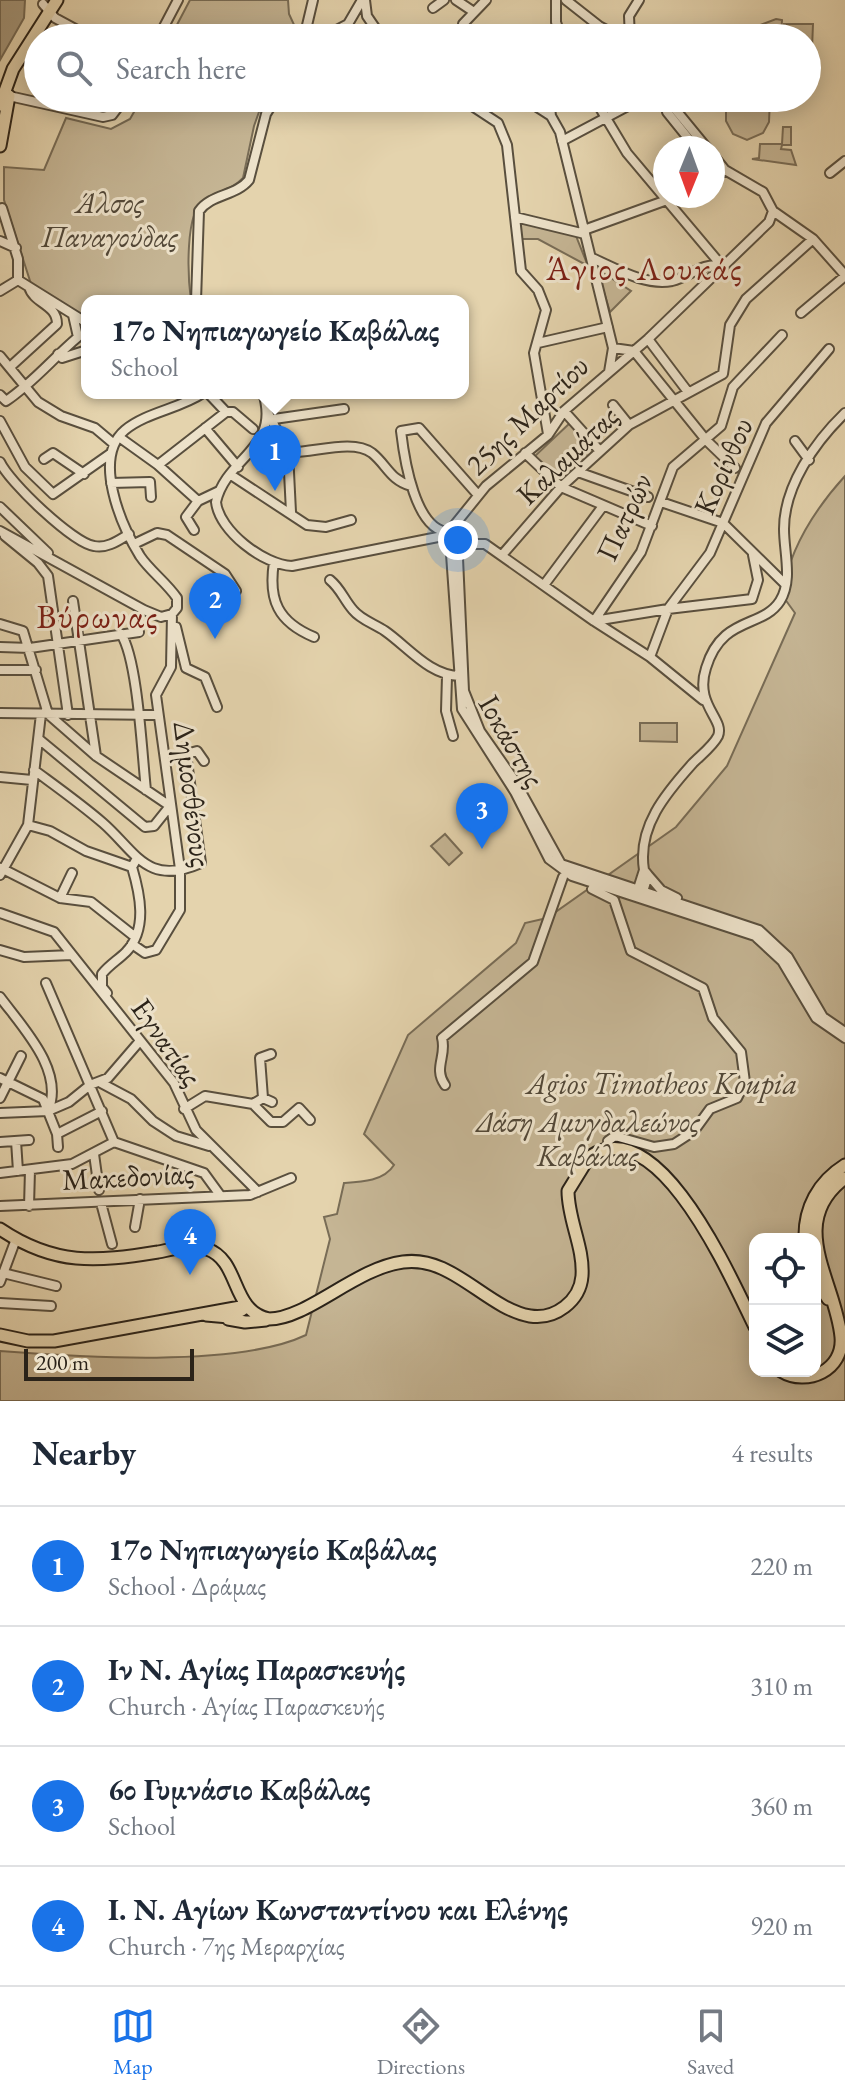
<!DOCTYPE html>
<meta charset="utf-8">
<style>
:root{--surface:#fff;--page:#f6f6f7;--text:#1f2937;--muted:#747a83;--line:#e0e1e3;--accent:#1a73e8}
body{margin:0;font-family:"EB Garamond",serif;background:var(--page);color:var(--text)}
.controls{position:absolute;right:24px;bottom:24px;display:grid;overflow:hidden;border-radius:16px;box-shadow:0 4px 20px #0003}
.controls button{width:72px;height:72px;display:grid;place-items:center;padding:0;border:0;border-bottom:2px solid var(--line);background:var(--surface);color:var(--text);font:40px sans-serif}
.compass{position:absolute;left:653px;top:136px;width:72px;height:72px;border-radius:50%;background:var(--surface);box-shadow:0 4px 20px #0003;rotate:181deg}
.scale{position:absolute;left:24px;bottom:20px;width:170px;box-sizing:border-box;padding-left:8px;border:4px solid #2b2319;border-top:0;font-size:22px;line-height:28px;white-space:nowrap;color:#2b2319;-webkit-text-stroke:6px #ede2ca;paint-order:stroke}
.you{position:absolute;left:458px;top:540px;width:28px;height:28px;margin:-20px;border:6px solid #fff;border-radius:50%;background:#1a73e8;box-shadow:0 0 0 12px #1a73e833}
.badge{display:grid;place-items:center;width:52px;height:52px;border-radius:50%;background:var(--accent);color:#fff;font-size:26px;font-weight:700}
.pin{position:absolute;translate:-50% -66px;filter:drop-shadow(0 2px 4px #0008)}
.pin::after{content:'';position:absolute;top:42px;width:28px;height:24px;background:inherit;clip-path:polygon(0 0,100% 0,50% 100%)}
.popup{position:absolute;left:81px;top:295px;width:388px;height:104px;box-sizing:border-box;display:grid;place-content:center;border-radius:16px;background:var(--surface);filter:drop-shadow(0 2px 6px #0005);font-size:26px;white-space:nowrap;color:var(--muted)}
.popup b{font-size:30px;color:var(--text)}
.popup::after{content:'';position:absolute;left:50%;top:100%;margin-left:-16px;border:16px solid transparent;border-top-color:var(--surface)}
.list{margin:0;padding:0;list-style:none}
h2{display:flex;justify-content:space-between;align-items:center;height:104px;margin:0;padding:0 32px;font-size:34px}
h2 small{font-size:26px;font-weight:400;color:var(--muted)}
.list li{display:grid;grid-template-columns:52px 1fr auto;gap:24px;align-items:center;box-sizing:border-box;height:120px;padding:0 32px;border-top:2px solid var(--line)}
.list b{display:block;font-size:30px;white-space:nowrap}
.list p{margin:0;font-size:26px;white-space:nowrap;color:var(--muted)}
.list em{font-size:26px;font-style:normal;color:var(--muted)}
.icon{flex:none;width:44px;height:44px;fill:none;stroke:currentColor;stroke-width:2;stroke-linecap:round;stroke-linejoin:round}
.map{position:relative;flex:none;width:845px;height:1401px;overflow:hidden}
.search{position:absolute;background:var(--surface);box-shadow:0 4px 20px #0003;left:24px;right:24px;top:24px;height:88px;display:flex;align-items:center;gap:20px;box-sizing:border-box;padding:0 28px;border-radius:44px;color:var(--muted);font-size:30px}
.sheet{height:584px;background:var(--surface)}
nav{display:flex;justify-content:space-around;align-items:center;box-sizing:border-box;height:112px;border-top:2px solid var(--line);background:var(--surface);font-size:22px;color:var(--muted)}
nav a{display:grid;justify-items:center;gap:4px}
nav .on{color:var(--accent)}
.map>svg:first-child{display:block}
.green{fill:#c5b594;stroke:#786c56;stroke-width:2;fill-rule:evenodd}
.water{fill:#a5977b;stroke:#746954;stroke-width:2}
.lines{fill:none;stroke-linecap:round;stroke-linejoin:round}
.minor-casing{stroke:#594f3e;stroke-width:12}
.major-casing{stroke:#2b2319;stroke-width:15}
.minor{stroke:#ede2ca;stroke-width:8}
.major{stroke:#e4d3ad;stroke-width:11}
.labels{text-anchor:middle;dominant-baseline:central;stroke-width:6;stroke-linejoin:round;paint-order:stroke}
.park-label{font-size:30px;font-style:italic;fill:#524838;stroke:#ede2ca}
.street-label{font-size:30px;fill:#2b2319;stroke:#ede2ca}
.quarter-label{font-size:34px;letter-spacing:2px;fill:#7a1f14;stroke:#ede2ca}
</style>
<div class="map">
<svg width="845" height="1401" viewBox="0 0 845 1401">
<rect width="100%" height="100%" fill="#e4d3ad"/>
<filter id="stains"><feTurbulence type="fractalNoise" baseFrequency=".0025" numOctaves="4"/><feColorMatrix values="0 0 0 0 .2 0 0 0 0 .09 0 0 0 0 .02 0 0 0 .5 -.17"/></filter>
<radialGradient id="worn" r=".72"><stop offset=".6" stop-color="#630" stop-opacity="0"/><stop offset="1" stop-color="#630" stop-opacity=".3"/></radialGradient>
<path class="green" d="M190,0H288L289,14L296,29L293,38H170Z
M776,19L782,20L781,38L746,32L726,38Z
M784,24H813L812,49H807V38H783Z
M142,98H264L254,126L243,178C232,190 217,191 205,199C184,211 188,279 191,301H87V320L32,287L4,200V167L44,170L66,118L111,129L130,119Z
M726,98H770L769,122L763,133L747,140L733,134L726,121Z
M783,127H791V145H782L781,149L791,150L796,165L752,159L759,158L760,144H782Z
M525,222L576,236L588,266L538,239H521L520,224Z
M597,269L631,291L610,312Z
M571,422L596,449L561,483L535,456Z
M845,476V1401H0V1351C78,1357 237,1368 306,1335L330,1239L324,1217L337,1214L344,1183C362,1182 384,1181 394,1165L364,1134L408,1035L516,943L525,923L547,918L676,827L727,766L795,613L782,595C789,550 815,509 845,476ZM755,1239H815V1371H755Z
M640,723H677V742L640,741Z
M445,834L462,853L449,865L431,846Z"/>
<path class="water" d="M0,0H25L24,18L0,60Z"/>
<g class="lines">
<g class="minor-casing">
<path id="minor" d="M365,0L367,16L382,38
M456,0L474,12
M556,0V22L561,38
M566,0L599,26L622,38
M43,4L55,18L92,38
M433,8L444,0
M327,35L348,24L362,0
M158,38L178,0
M304,38L313,0
M461,38L463,24L486,0
M630,38L629,16L639,0
M9,96L103,117L112,115L125,98
M460,98L498,123L507,145L521,271L538,290L546,310L534,353L548,434
M523,98L551,116L560,132L613,348L609,372
M549,98L551,116
M594,98L627,153L722,266
M665,98L667,112L696,148
M666,98L707,148
M562,141L643,98
M713,155L725,170L763,192L773,211L813,239L845,275
M830,173L845,161
M713,177L725,170
M2,208L18,259V280
M515,217L585,234
M584,230L678,196
M0,241L16,248
M592,258C617,269 645,286 672,281C690,277 702,262 721,266
M18,280L87,323
M0,291L18,280
M196,301L199,211C211,194 236,196 249,180L266,114L276,98
M801,313L845,276
M648,339L688,392
M538,343L608,327
M613,348L634,351L706,440L735,468
M58,354L62,358L87,350
M0,356L38,402L61,416L95,428L114,444
M10,367L57,324C57,304 34,304 29,287
M208,393L226,412
M263,393C281,449 226,457 216,502C219,531 264,565 292,566L448,535
M0,395L6,401C33,383 53,358 78,337L73,315
M266,403L278,393
M613,405L629,425
M564,411L599,450
M226,412H233L253,429
M268,413L288,452L291,512
M274,419L344,409
M0,421L25,467L53,494L110,454
M205,428L238,467
M119,437L158,465L198,501L219,491
M795,441L809,460
M288,452C311,454 352,438 372,453C387,465 390,480 411,486
M525,453L561,487L652,526
M44,459L53,453L84,474
M0,462C9,482 73,543 94,546C107,549 119,540 129,534
M158,465L226,412
M578,472L648,497
M231,475L307,525L326,527L351,520
M111,483L150,482L151,497
M661,502L723,523L785,584
M0,507L48,553
M194,530L186,517L198,501
M0,531L144,610L161,617L172,614L177,608V598C166,582 150,571 140,556C121,525 92,458 125,430C147,412 179,409 203,393
M451,532C415,534 404,457 401,431L419,428L478,495
M448,533L486,486L548,435L564,411L648,339L769,222L773,211
M5,536L38,563L48,576L68,715
M457,536L464,691L480,731L515,781L561,864L759,930L788,957L823,1017L845,1032
M450,540L462,709L515,792L549,859L572,876L755,936L782,961L816,1018L845,1038
M134,544L157,533L167,535L225,574L236,591
M455,555L473,544H485L594,621L668,609L710,553L766,423L829,349
M502,555L561,487L629,425L723,374L730,325L746,299L813,239
M274,562C268,600 278,622 314,637
M330,580C341,589 344,600 353,610C361,620 375,624 385,631C408,647 430,676 460,676
M544,585L603,506
M73,601L96,756
M0,624L23,631L48,714L96,756L170,806L154,826L145,827L40,740
M176,627L186,668L205,677L217,707
M121,634C138,660 142,755 146,790
M0,647L30,648L139,632
M650,657L594,621L641,552L673,467L721,426L733,387L782,335
M0,670H36
M447,676L446,711L453,736
M703,700L650,657L668,609L752,599L758,580L753,555
M0,713L158,715
M34,770C57,787 81,804 103,823C136,852 147,887 201,863L186,754L197,751L204,761
M0,777L32,780
M28,825L50,831L86,851L132,867
M1,868L60,898L91,902L134,936
M644,870C637,827 666,793 693,763C701,755 713,746 718,736C725,719 694,705 706,668C722,615 762,629 780,601C793,580 784,553 784,529C784,486 815,442 845,413
M0,875L28,825L41,714
M648,875L661,890L677,898
M592,889L614,900L631,951L703,988L713,1018L741,1052L745,1082L737,1098L710,1109L694,1131L674,1144L654,1147L615,1136L608,1141
M637,892L644,870L648,875L642,895
M60,898L72,873
M0,913L54,932L174,1083L196,1130L258,1192
M132,944L145,953L156,950L180,910V869L156,695L171,667L172,614
M0,950L24,957L72,955
M46,983L114,1142
M107,993L102,987V974C109,965 118,960 126,952C148,929 140,894 132,867L136,860
M0,997C23,1028 65,1071 48,1111
M271,1054L260,1058L263,1098L272,1102
M0,1078L43,1099L57,1134L58,1147
M101,1083L131,1099L153,1121L176,1136L209,1146
M445,1085C433,1068 447,1056 442,1038L533,962L563,877
M0,1098L21,1056
M263,1098L253,1104L271,1122H283L299,1108L310,1120
M184,1109L205,1096L253,1104
M0,1113L48,1111L69,1102L90,1085L108,1078L139,1042
M57,1134L102,1111
M16,1141L18,1171
M0,1142L29,1140
M114,1142L204,1173L220,1195
M94,1154L99,1190
M0,1173L72,1164L114,1142
M101,1203L112,1244
M0,1206L250,1195L291,1178
M29,1206L30,1170
M135,1227L140,1199
M3,1273L56,1286
M0,1282L16,1239
M0,1303L51,1306"/>
</g>
<g class="major-casing">
<path id="major" d="M0,105L13,69L57,0
M0,146L9,96
M0,1229C55,1266 96,1262 158,1252C174,1249 191,1244 207,1249C241,1261 230,1311 269,1319C307,1319 356,1268 403,1262C452,1255 486,1308 530,1316C555,1320 580,1301 582,1276C584,1247 568,1220 568,1191L589,1157C659,1109 732,1281 755,1327
M805,1239C804,1208 818,1182 845,1165
M815,1279L828,1299
M206,1315L229,1317L242,1310
M228,1319L245,1322L266,1320
M0,1335L28,1341H54L246,1306
M781,1371C807,1387 844,1370 841,1337C836,1282 785,1223 845,1178"/>
</g>
<use href="#minor" class="minor"/>
<use href="#major" class="major"/>
</g>
<g class="labels">
<g class="park-label">
<text x="110" y="202">Άλσος<tspan x="110" dy="34">Παναγούδας</tspan></text>
<text x="662" y="1083">Agios Timotheos Koupia</text>
<text x="588" y="1121">Δάση Αμυγδαλεώνος<tspan x="588" dy="34">Καβάλας</tspan></text>
</g>
<g class="street-label">
<text transform="translate(527 415) rotate(-44)">25ης Μαρτίου</text>
<text transform="translate(567 455) rotate(-44)">Καλαμάτας</text>
<text transform="translate(723 466) rotate(-66)">Κορίνθου</text>
<text transform="translate(624 517) rotate(-65)">Πατρών</text>
<text transform="translate(512 741) rotate(60)">Ιοκάστης</text>
<text transform="translate(193 794) rotate(83)">Δημοσθένους</text>
<text transform="translate(167 1042) rotate(55)">Εγνατίας</text>
<text transform="translate(128 1176) rotate(-3)">Μακεδονίας</text>
</g>
<g class="quarter-label">
<text x="645" y="268">Άγιος Λουκάς</text>
<text x="98" y="616">Βύρωνας</text>
</g>
</g>
<rect width="100%" height="100%" filter="url(#stains)"/>
<rect width="100%" height="100%" fill="url(#worn)"/>
</svg>
<div class="controls">
<button><svg class="icon" aria-label="locate" viewBox="0 0 24 24"><circle cx="12" cy="12" r="6"/><path d="M12 2v4M12 18v4M2 12h4M18 12h4"/></svg></button>
<button><svg class="icon" aria-label="layers" viewBox="0 0 24 24"><path d="M12 4l9 5-9 5-9-5zM3 14l9 5 9-5"/></svg></button>
</div>
<svg class="compass" viewBox="-18 -18 36 36"><path d="M0-13l5 13h-10z" fill="#e53935"/><path d="M0 13l5-13h-10z" fill="#747a83"/></svg>
<div class="scale">200 m</div>
<div class="you"></div>
<div class="pin badge" style="left:275px;top:491px">1</div>
<div class="popup"><b>17ο Νηπιαγωγείο Καβάλας</b>School</div>
<div class="pin badge" style="left:215px;top:639px">2</div>
<div class="pin badge" style="left:482px;top:849px">3</div>
<div class="pin badge" style="left:190px;top:1275px">4</div>
<div class="search"><svg class="icon" aria-label="search" viewBox="0 0 24 24"><circle cx="10" cy="10" r="6"/><path d="M15 15l6 6"/></svg>Search here</div>
</div>
<section class="sheet">
<h2>Nearby<small>4 results</small></h2>
<ul class="list">
<li><span class="badge">1</span><div><b>17ο Νηπιαγωγείο Καβάλας</b><p>School · Δράμας</p></div><em>220 m</em></li>
<li><span class="badge">2</span><div><b>Ιν Ν. Αγίας Παρασκευής</b><p>Church · Αγίας Παρασκευής</p></div><em>310 m</em></li>
<li><span class="badge">3</span><div><b>6ο Γυμνάσιο Καβάλας</b><p>School</p></div><em>360 m</em></li>
<li><span class="badge">4</span><div><b>Ι. Ν. Αγίων Κωνσταντίνου και Ελένης</b><p>Church · 7ης Μεραρχίας</p></div><em>920 m</em></li>
</ul>
</section>
<nav>
<a class="on"><svg class="icon" aria-label="map" viewBox="0 0 24 24"><path d="M3 6l6-2 6 2 6-2v14l-6 2-6-2-6 2zM9 4v14M15 6v14"/></svg>Map</a>
<a><svg class="icon" aria-label="directions" viewBox="0 0 24 24"><path d="M12 3l9 9-9 9-9-9zM9 14v-3h6M13 9l2 2-2 2"/></svg>Directions</a>
<a><svg class="icon" aria-label="saved" viewBox="0 0 24 24"><path d="M7 4h10v16l-5-4-5 4z"/></svg>Saved</a>
</nav>
